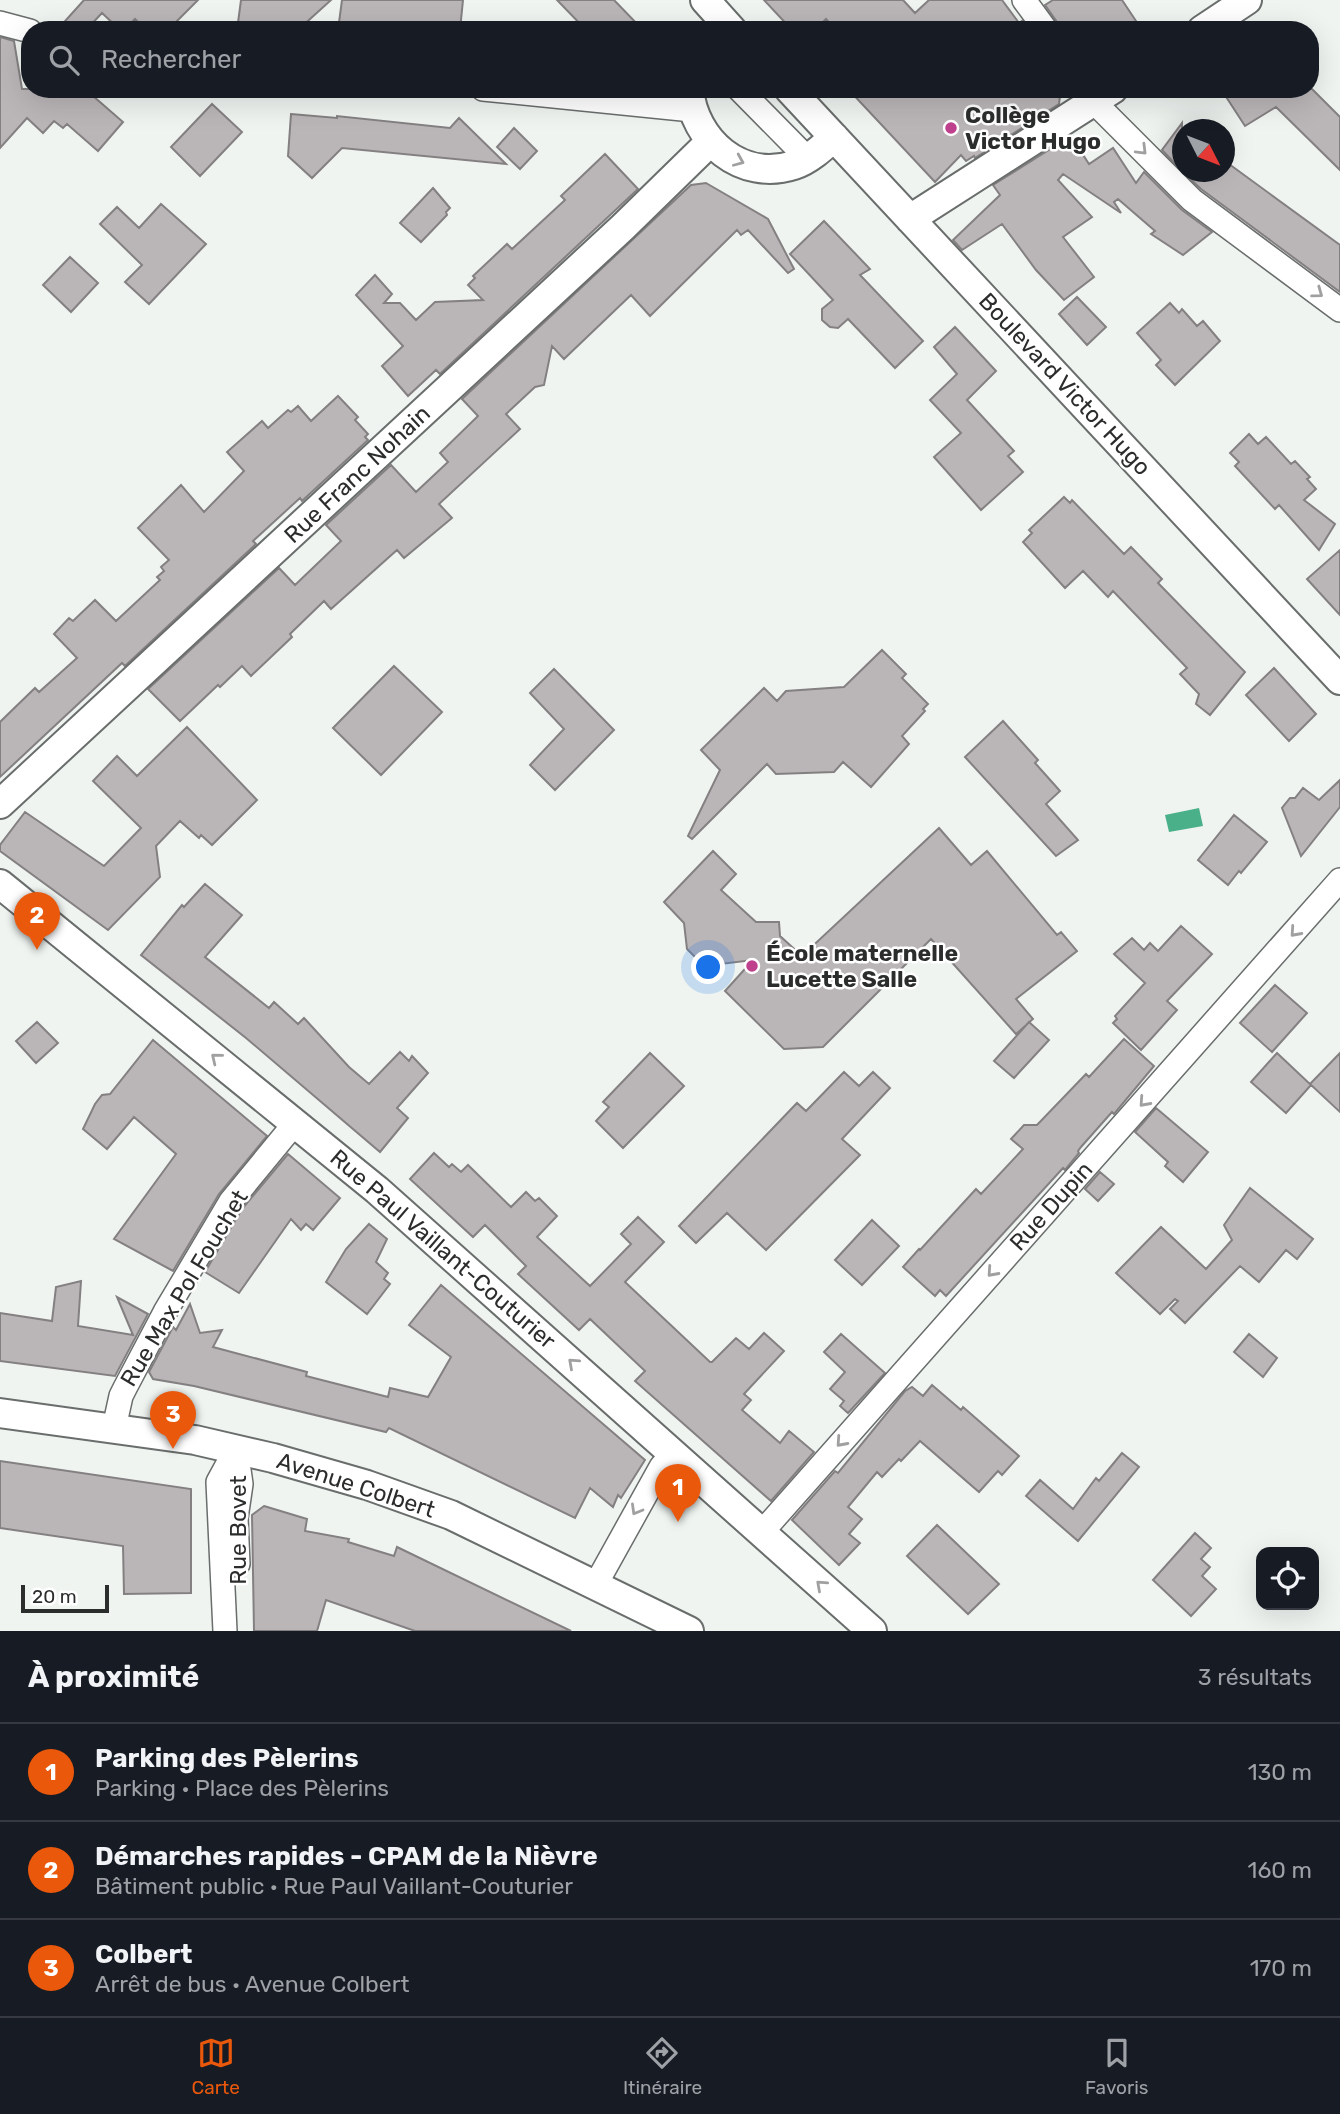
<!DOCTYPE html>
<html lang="fr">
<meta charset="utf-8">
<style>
:root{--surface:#171b24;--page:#20242c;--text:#f1f3f6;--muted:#9ea1a6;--line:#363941;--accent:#ea580c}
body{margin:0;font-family:Rubik,sans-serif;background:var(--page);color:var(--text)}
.controls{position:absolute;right:21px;bottom:21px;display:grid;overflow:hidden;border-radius:14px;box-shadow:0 7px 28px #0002}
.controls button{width:63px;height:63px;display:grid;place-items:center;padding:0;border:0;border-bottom:2px solid var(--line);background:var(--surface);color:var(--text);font:35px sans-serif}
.compass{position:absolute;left:1172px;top:119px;width:63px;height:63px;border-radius:50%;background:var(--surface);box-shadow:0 7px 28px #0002;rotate:132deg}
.scale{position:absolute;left:21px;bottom:18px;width:88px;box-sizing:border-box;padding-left:7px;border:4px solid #2b2d2c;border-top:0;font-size:19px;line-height:24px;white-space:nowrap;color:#2b2d2c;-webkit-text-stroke:5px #fff;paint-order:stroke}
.you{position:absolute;left:709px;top:968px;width:24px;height:24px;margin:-18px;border:5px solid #fff;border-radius:50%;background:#1a73e8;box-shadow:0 0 0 10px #1a73e833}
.badge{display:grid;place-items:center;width:46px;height:46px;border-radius:50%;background:var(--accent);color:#fff;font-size:23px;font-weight:700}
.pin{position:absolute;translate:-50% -58px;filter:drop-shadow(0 2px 4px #0008)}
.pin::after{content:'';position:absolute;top:37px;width:24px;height:21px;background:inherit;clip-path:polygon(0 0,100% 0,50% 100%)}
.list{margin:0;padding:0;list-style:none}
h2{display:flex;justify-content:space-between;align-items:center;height:91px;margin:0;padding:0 28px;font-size:30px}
h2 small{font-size:23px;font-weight:400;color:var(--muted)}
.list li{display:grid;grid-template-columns:46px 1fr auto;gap:21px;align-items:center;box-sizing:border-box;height:98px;padding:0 28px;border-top:2px solid var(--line)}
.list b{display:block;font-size:26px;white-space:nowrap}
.list p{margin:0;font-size:23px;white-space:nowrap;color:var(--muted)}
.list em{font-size:23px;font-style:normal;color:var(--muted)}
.icon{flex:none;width:38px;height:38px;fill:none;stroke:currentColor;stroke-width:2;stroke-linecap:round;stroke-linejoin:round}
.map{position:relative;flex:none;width:1340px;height:1631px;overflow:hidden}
.search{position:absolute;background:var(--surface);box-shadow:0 7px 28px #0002;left:21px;right:21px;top:21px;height:77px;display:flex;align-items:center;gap:18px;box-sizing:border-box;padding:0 24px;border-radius:28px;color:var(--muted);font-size:26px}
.sheet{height:385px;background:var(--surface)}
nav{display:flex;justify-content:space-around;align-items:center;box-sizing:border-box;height:98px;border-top:2px solid var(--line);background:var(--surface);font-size:19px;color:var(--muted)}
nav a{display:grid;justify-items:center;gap:4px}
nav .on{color:var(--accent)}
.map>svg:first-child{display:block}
.water{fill:#4ab08a}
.building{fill:#bab5b7;stroke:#848082;stroke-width:2}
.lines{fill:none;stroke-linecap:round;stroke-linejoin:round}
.minor-casing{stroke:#696d6b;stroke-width:26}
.tertiary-casing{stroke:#696d6b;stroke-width:32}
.minor{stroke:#fff;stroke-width:23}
.tertiary{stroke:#fff;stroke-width:28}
.oneway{stroke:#a0a0a0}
.poi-dot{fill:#bf418e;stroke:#fff;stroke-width:2.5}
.labels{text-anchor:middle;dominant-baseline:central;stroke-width:5;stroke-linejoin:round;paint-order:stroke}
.poi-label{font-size:23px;font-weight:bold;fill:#2b2d2c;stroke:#fff;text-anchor:start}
.street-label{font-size:23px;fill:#2b2d2c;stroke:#fff}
</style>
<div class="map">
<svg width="1340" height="1631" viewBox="0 0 1340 1631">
<rect width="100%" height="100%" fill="#eff4f1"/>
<path class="water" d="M1199,808L1203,826L1169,832L1165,815Z"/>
<path class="building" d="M84,0H198L168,30H146L135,19L124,30H120L102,13L86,30H57Z
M241,0H331L298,30H237Z
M342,0H463L460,30H338Z
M557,0H614L643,30H586Z
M764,0H903L915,13L929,0H1002L1019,23L1022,21L1028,30H836L826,19L815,30H792Z
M1053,0H1122L1136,21L1124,30H1060L1057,22L1045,5Z
M0,37L14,41L22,89H85L123,122L98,151L67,124L63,128L54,121L43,133L27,118L0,148Z
M848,89H1061L1059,104L975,158L974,156L966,161L961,155L935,182Z
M1221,89H1312L1340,117V170L1276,107L1245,126Z
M212,104L242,132L200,176L171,147Z
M291,114L337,118V116L450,128L459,118L506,164L342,148L312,178L288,156Z
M1182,123V171L1162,150Z
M514,128L537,151L520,169L497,147Z
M1071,136L1089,164L1113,148L1136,183L1144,172L1182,210L1212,232L1183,255L1151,234L1155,231L1118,199L1114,202L1121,213L1063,174L1058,180L1092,217L1063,237L1094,277L1064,300L1036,270L1002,224L962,250L953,240L1000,195L993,185Z
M605,154L638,189L440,374L436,370L408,396L382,366L403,346L356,295L375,275L392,294L384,303H400L416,320L435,302L483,300L468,285L475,278L473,276L507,244L512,249L565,200L561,196Z
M1229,164L1340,245V292L1201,189L1183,172H1224Z
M706,183L768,219L794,269L788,273L748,230L741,235L737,230L650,316L631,295L564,359L552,346L544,385L535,387L506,414L520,429L439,504L452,518L404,558L397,550L331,609L324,601L290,634L292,637L251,676L242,666L220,687L218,685L180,721L148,689L279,568L295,585L341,541L326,525L391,465L416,492L448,462L440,453L478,416L462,399L691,185Z
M433,188L450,208L446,212L447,215L421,242L400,223Z
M161,204L206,244L149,304L125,282L142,265L100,224L117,207L139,228Z
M824,221L870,269L860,275L923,341L895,368L848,319L838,328L830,327L822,320V309L833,300L790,254Z
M70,257L98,283L71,312L43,285Z
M1077,297L1106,327L1087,345L1059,314Z
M1170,303L1179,313L1182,309L1197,326L1203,321L1220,341L1175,385L1156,365L1161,360L1137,333Z
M955,327L996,371L967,400L1014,451L1008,456L1023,472L981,510L934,457L961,433L930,400L957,374L934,347Z
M338,396L358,417L355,420L368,434L365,437L368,440L302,501L300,498L253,541L256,544L125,666L122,663L0,777V722L35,688L39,692L77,658L54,634L69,618L73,621L95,600L116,621L160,580L157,577L164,571L161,567L169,560L138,528L181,485L204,512L244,471L227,452L262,421L268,428L288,410L291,412L298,406L311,421Z
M1249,434L1258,444L1266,437L1291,464L1295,461L1310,477L1307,479L1316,489L1304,500L1335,524L1319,550L1279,505L1275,509L1235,466L1239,462L1230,453Z
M1064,497L1070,503L1072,500L1124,554L1131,547L1162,579L1158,583L1245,672L1210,715L1196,704L1199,694L1180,674L1187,668L1113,591L1108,597L1083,571L1065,588L1023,542L1032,533L1029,530Z
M1340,550V615L1307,579Z
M882,650L906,674L902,678L928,704L923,709L925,711L902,736L909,744L871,787L843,762L834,772L776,774L767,764L692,839L688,836L720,770L701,750L764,688L777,701L786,691L844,687Z
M394,666L442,712L381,775L333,728Z
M1274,668L1316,714L1289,741L1246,695Z
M554,669L614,730L555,790L530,765L564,729L530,693Z
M1003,721L1038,760L1035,763L1060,791L1046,804L1078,840L1056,856L965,757Z
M187,727L257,800L212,845L201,835L199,838L180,821L156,846L160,877L108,930L0,851V845L25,812L104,866L141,828L93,781L117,756L137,776Z
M1340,780V807L1301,856L1282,808L1290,798H1295L1303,788L1319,800Z
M1234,815L1267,842L1241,873L1239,871L1228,885L1198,860Z
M939,828L971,865L987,851L1057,935L1061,932L1077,951L1016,999L1033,1019L1016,1034L931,939L823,1047L784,1049L725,991L753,960L704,966L687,949L684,923L664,902L713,851L736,874L721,890L756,922H779L780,936L802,956Z
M205,884L242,915L205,957L269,1008L274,1002L298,1024L304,1018L349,1067L369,1084L400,1052L409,1061L412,1056L428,1073L397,1108L408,1118L380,1152L246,1038L141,955L182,905L184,907Z
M1181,926L1212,954L1167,1001L1177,1010L1141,1050L1113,1023L1117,1019L1115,1016L1145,983L1114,954L1132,938L1144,950L1150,943L1158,951Z
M1275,985L1307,1013L1272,1052L1240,1023Z
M37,1022L58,1043L36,1063L16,1041Z
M1029,1022L1049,1040L1014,1078L994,1061Z
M1124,1039L1154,1066L1114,1114L1112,1112L1081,1147L1078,1151L1079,1153L1065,1170L1063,1168L946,1296L940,1290L935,1296L903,1267L919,1249L920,1250L976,1189L981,1194L1023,1149L1011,1139L1024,1125H1037L1086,1074L1089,1077Z
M153,1040L267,1136L219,1194L173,1271L114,1239L176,1154L134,1117L107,1149L83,1129L95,1104L102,1095L110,1094Z
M650,1053L684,1086L623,1148L596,1121L609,1107L603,1102Z
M1277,1053L1311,1085L1286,1113L1251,1082Z
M1340,1053V1112L1310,1084Z
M844,1072L859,1086L873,1072L890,1088L842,1139L860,1155L766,1250L727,1213L696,1243L679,1226L797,1103L806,1111Z
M1156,1108L1208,1152L1183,1182L1165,1166L1168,1162L1135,1132Z
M434,1153L449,1167L452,1164L461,1172L468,1165L511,1207L526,1192L535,1201L539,1198L557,1216L537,1237L590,1286L631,1244L621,1234L638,1217L664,1242L625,1282L710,1362H712L736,1338L749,1349L764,1333L784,1351L744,1394L751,1400L742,1410L780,1443L789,1431L814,1452L771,1501L635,1381L645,1371L590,1319L579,1330L518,1274L526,1266L485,1225L473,1237L410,1179Z
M288,1154L340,1198L313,1230L306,1224L301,1230L291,1219L239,1293L205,1272L242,1209Z
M1100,1172L1114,1184L1098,1201L1085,1189Z
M1250,1188L1313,1239L1297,1259L1286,1250L1259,1282L1240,1266L1185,1323L1170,1309L1178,1301L1175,1299L1160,1314L1116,1273L1161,1227L1206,1269L1232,1240L1224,1225Z
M872,1220L899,1246L862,1285L835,1260Z
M369,1224L387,1239L376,1262L388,1273L384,1279L390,1284L367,1314L326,1282L346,1249Z
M81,1281L78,1326L133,1335L117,1297L148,1314L115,1376L0,1361V1313L52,1321L56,1287Z
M441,1285L645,1460L621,1498L618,1495L613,1507L590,1488L575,1518L389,1428L386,1432L194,1386L153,1379L149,1372L173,1327L176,1330L190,1304L200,1333L222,1330L213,1347L307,1372L306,1376L388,1397L390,1388L428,1397L451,1357L409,1325Z
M841,1334L885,1373L848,1413L840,1406L844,1401L830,1389L845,1372L824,1352Z
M1249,1334L1277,1358L1263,1377L1234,1352Z
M932,1385L961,1410L963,1407L1019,1456L1002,1475L998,1471L979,1492L920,1441L901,1461L899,1459L882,1477L877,1472L848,1507L862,1519L849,1534L860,1543L839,1565L792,1520L835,1471L838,1473L905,1391L912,1387L923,1396Z
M1122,1453L1139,1467L1078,1541L1026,1496L1040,1480L1073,1509L1096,1478L1099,1481Z
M0,1461L191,1489V1593L124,1594L123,1546L0,1528Z
M264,1506L307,1519L305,1531L349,1539L348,1542L394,1556L397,1547L571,1631H415L326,1600L317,1631H254L252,1515Z
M937,1525L999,1584L968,1614L907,1556Z
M1195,1533L1211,1548L1201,1559L1210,1567L1202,1576L1216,1589L1191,1616L1153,1580Z"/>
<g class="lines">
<g class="minor-casing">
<path id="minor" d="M1024,0L1046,30
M0,23L30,31
M483,89L692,110
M739,89L807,158
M1086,89L1094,102L1192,200L1340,310
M114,1428L121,1396L125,1388L165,1312L231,1201L286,1134L297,1124
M236,1449L241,1484L236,1518L238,1564
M762,1532L1340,880
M596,1584L661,1467L673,1453
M225,1631L218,1482L236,1449"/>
</g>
<g class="tertiary-casing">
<path id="tertiary" d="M705,0L732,30
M1202,30L1247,0
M689,89C694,141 741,182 794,165C809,160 822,148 834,137
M789,89L1340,680
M910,219L1113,89
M0,804L623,227L711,141
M0,884L377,1190L872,1631
M0,1413L195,1440L273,1458L367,1485L451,1515L689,1631"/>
</g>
<use href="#minor" class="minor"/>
<use href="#tertiary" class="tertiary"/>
</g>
<defs><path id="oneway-chevron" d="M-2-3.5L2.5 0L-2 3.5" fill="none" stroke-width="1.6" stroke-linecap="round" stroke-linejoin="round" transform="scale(1.75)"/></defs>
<g class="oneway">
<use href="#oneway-chevron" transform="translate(1142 150) rotate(45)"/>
<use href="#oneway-chevron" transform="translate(739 161) rotate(23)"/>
<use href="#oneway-chevron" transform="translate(1318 293) rotate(36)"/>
<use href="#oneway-chevron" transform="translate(1295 932) rotate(132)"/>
<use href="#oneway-chevron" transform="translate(216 1058) rotate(-141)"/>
<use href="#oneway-chevron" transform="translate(1144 1102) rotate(132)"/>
<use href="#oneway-chevron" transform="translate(992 1272) rotate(132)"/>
<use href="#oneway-chevron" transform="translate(573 1363) rotate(-138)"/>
<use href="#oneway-chevron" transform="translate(841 1442) rotate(132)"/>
<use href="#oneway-chevron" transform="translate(636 1510) rotate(120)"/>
<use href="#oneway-chevron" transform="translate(821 1585) rotate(-138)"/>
</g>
<g class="poi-dot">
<circle cx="951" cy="128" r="7"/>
<circle cx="752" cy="966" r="7"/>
</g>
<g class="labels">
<g class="poi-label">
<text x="965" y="115">Collège<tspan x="965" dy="26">Victor Hugo</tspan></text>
<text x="766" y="953">École maternelle<tspan x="766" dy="26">Lucette Salle</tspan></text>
</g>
<g class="street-label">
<text transform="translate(1065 384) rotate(47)">Boulevard Victor Hugo</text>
<text transform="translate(357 474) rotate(-43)">Rue Franc Nohain</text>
<text transform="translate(1051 1206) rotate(-48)">Rue Dupin</text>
<text transform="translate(443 1249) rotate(41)">Rue Paul Vaillant-Couturier</text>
<text transform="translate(184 1288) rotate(-59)">Rue Max Pol Fouchet</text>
<text transform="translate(356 1485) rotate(18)">Avenue Colbert</text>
<text transform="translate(238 1530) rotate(-90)">Rue Bovet</text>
</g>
</g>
</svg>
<div class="controls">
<button><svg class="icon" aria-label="locate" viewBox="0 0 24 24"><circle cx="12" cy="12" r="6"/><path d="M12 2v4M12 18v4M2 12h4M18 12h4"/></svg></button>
</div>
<svg class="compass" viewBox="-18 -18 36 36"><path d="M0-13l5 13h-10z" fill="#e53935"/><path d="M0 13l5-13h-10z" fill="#9ea1a6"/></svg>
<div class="scale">20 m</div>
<div class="you"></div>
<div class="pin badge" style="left:678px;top:1522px">1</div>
<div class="pin badge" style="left:37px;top:950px">2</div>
<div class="pin badge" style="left:173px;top:1449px">3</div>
<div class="search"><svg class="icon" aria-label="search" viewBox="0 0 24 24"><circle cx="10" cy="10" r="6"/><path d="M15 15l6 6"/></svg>Rechercher</div>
</div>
<section class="sheet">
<h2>À proximité<small>3 résultats</small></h2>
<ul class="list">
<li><span class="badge">1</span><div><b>Parking des Pèlerins</b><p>Parking · Place des Pèlerins</p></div><em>130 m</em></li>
<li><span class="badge">2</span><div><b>Démarches rapides - CPAM de la Nièvre</b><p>Bâtiment public · Rue Paul Vaillant-Couturier</p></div><em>160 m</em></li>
<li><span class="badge">3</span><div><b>Colbert</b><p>Arrêt de bus · Avenue Colbert</p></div><em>170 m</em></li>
</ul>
</section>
<nav>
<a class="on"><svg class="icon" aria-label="map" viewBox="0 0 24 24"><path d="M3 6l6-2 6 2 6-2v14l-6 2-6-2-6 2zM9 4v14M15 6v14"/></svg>Carte</a>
<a><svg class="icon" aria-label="directions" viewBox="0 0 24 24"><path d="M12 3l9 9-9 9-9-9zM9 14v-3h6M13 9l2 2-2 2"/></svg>Itinéraire</a>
<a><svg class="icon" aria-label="saved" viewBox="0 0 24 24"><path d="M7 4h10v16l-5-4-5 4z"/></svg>Favoris</a>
</nav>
